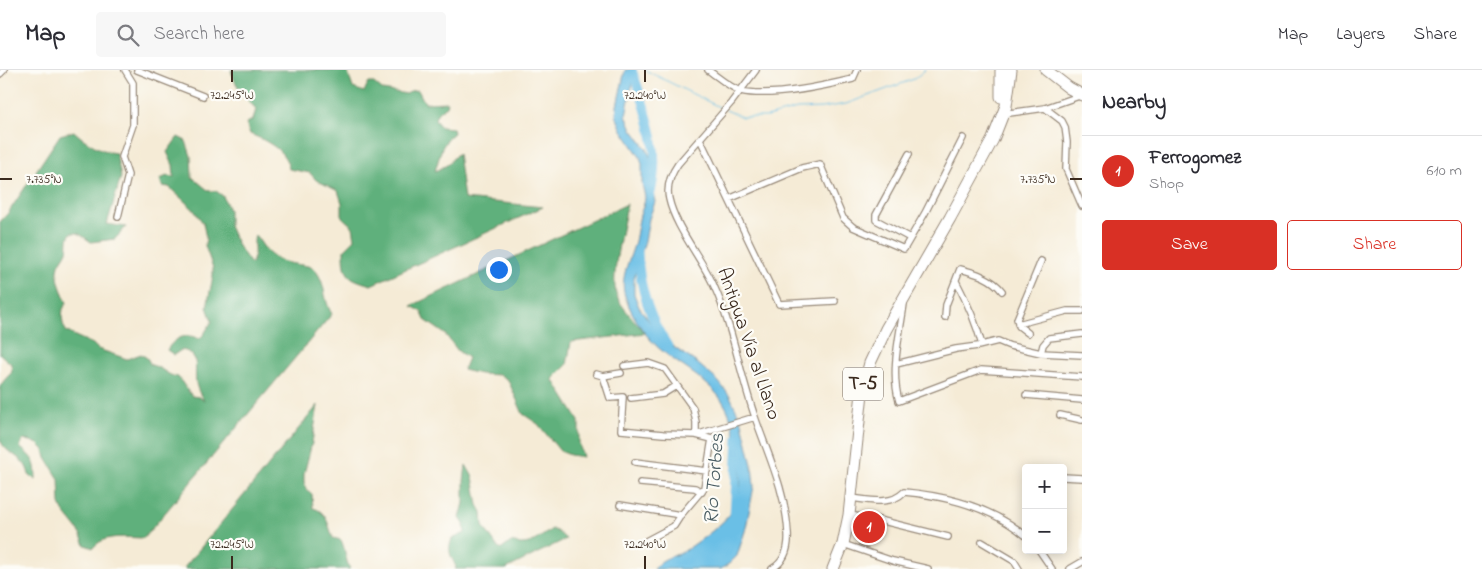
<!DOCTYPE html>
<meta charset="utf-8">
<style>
:root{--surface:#fff;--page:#f7f7f7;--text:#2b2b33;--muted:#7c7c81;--line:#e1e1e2;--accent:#d93025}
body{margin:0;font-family:"Indie Flower",sans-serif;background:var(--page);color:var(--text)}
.controls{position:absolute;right:15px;bottom:15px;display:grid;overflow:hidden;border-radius:5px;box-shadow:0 2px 12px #0003}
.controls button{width:45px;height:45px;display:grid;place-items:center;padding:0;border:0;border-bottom:1px solid var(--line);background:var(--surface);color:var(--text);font:25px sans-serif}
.you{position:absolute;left:498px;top:199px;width:18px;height:18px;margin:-12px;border:4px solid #fff;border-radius:50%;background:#1a73e8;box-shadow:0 0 0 8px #1a73e833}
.badge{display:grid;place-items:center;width:32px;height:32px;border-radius:50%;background:var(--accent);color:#fff;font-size:16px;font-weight:700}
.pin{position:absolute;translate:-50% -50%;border:2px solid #fff;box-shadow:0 1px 5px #0006}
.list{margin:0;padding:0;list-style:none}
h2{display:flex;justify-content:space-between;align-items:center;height:65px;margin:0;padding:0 20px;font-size:21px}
h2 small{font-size:16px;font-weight:400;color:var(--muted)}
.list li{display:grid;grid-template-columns:32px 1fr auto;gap:15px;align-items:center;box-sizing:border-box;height:70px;padding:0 20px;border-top:1px solid var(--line)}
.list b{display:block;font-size:19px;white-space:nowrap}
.list p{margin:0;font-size:16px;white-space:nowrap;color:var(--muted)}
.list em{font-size:16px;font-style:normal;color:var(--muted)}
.actions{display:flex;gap:10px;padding:15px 20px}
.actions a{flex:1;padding:11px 0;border:1px solid var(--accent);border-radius:5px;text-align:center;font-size:18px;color:var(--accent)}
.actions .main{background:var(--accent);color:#fff}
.icon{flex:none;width:28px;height:28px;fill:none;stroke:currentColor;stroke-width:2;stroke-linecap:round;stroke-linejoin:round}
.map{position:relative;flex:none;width:1082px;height:499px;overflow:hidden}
header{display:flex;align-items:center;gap:30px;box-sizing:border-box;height:70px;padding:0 25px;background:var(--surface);border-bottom:1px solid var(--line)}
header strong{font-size:24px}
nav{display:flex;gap:28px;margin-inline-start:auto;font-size:18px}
.search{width:350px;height:45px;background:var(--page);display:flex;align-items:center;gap:12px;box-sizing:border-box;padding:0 18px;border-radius:5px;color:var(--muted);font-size:19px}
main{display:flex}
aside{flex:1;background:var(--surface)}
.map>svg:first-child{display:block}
.forest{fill:#5fb07c;stroke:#4d6d4d}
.water{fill:#6abfe6;stroke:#527482}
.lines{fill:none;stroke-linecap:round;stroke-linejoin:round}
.stream{stroke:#6abfe6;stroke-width:1}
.river{stroke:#6abfe6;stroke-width:9}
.street-casing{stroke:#988a7a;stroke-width:8}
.highway-casing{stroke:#988a7a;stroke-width:13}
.street{stroke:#fff;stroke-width:5.5}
.highway{stroke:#fff;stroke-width:11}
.ticks{fill:none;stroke:#3b2a1e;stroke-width:2}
.labels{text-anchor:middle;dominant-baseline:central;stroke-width:4.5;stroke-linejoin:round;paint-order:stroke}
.shield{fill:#fdfcf7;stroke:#75695f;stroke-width:1}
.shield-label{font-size:19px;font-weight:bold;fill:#3b2a1e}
.street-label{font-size:20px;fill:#3b2a1e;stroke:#fdfcf7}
.water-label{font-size:21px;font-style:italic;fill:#4b5e64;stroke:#fdfcf7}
.ticks-label{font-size:12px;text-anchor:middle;fill:#3b2a1e;stroke:#fdfcf7;stroke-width:4.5;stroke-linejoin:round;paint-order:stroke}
</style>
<header>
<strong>Map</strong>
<div class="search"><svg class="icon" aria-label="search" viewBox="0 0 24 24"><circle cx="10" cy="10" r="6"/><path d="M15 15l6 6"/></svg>Search here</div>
<nav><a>Map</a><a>Layers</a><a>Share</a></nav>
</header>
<main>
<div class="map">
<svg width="1082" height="499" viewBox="0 0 1082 499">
<rect width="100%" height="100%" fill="#fdfcf7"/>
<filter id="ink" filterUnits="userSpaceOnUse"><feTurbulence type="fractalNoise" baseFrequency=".02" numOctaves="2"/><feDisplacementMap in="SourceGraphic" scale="10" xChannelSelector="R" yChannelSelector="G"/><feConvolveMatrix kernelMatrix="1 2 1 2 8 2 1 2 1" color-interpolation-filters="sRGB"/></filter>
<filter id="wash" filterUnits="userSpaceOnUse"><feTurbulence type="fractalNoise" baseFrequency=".0096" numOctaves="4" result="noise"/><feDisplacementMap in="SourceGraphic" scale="20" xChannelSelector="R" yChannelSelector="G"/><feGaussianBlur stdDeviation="1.12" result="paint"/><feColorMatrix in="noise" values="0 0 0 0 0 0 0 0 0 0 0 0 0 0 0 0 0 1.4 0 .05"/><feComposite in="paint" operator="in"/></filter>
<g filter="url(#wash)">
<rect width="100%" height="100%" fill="#f5ebd6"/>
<path class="forest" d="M231,0H350L348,3L353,18L364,22L368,13H374L382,20L407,24L410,21L418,20L425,33L448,32L447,36C441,40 436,42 435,50L441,57L453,58L454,63L448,68L442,78L435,101L447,95L458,83L464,129L543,137L371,215C347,208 344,206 344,180L355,169L353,157L342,147V133L338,121L316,110L310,103L289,99C286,80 267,71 250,64L246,53L253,50L256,39C246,28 234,15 231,0Z
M74,61C84,71 102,82 116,83L121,107L107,154L126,157L115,169L91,172L78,163H71C66,170 69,173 67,181C65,186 61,190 59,195C55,208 62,221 67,233L63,239L62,247L63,254L66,261L73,265L93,274L98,279L127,289L141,284L147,288L151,295C164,298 167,306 178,307L192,326L199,327L204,331C202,326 198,322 197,317C192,302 203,283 181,280L174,285L167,280C174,268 187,262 199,269L204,264L212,251L207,237L213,206V198L205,176L206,168L203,153L193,139L169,117L162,116L160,109L167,106L174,107L173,95L167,82L178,67L186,71L191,86L192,107L209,121H216L223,126L229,140V156L238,176L251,194C257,186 252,175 255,165C260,170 262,176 267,181C279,195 296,193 312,197C327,210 322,228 332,244L144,468C127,468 105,463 93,478L85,475L79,461L63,441L60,434L59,409L46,388L44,380L38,374L31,371L23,370L20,377C33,389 36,390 36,410L29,405C25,384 5,386 0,369C0,365 0,321 0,317C2,312 8,306 12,302L11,294L0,284V152L8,143L60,65Z
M627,134C624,155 608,211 618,229C625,241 636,252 645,263L571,272L567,295L553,309L579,351V373L583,387L570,385L560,381L538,354L523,344L508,310L500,305L480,304L463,300L468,288L458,281L445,264L425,250L421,241L411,236Z
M318,335L312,373L304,404V412L306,419L312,424L313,438C327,441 328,455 333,468L341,470C346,480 345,490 350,499H185L184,498Z
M466,395L473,407L478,435L482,442L483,456L499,479H502L511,472C529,478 537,469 552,459L558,462L566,469L506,499H455L456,497C451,486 447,481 452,469L465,463L464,454L460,448L464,433V411Z"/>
<path class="water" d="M625,0H635L626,45L632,59L647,79L652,92V112L655,132L649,149L645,171L634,207V224L639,237L657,262L672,276L697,293L718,311L730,326L742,352L752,395L754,416L746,458L737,486L730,493L721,499H654C661,487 675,487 686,480C698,472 725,453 732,441C742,424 742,402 738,383C735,365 733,348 723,332C709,311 685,299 666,284C647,270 632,247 625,226C619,208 631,188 635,171C637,162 638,153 640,145C642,139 645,133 645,127L642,114V94L640,87L622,60L616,46L617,36Z"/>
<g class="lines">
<path class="stream" d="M645,0L723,39
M726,40L742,47H767L797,39L822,38L846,34L914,9L925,0"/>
<path class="river" d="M632,0C647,44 663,80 650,126
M638,182C639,215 649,248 668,276
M734,446L738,367"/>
</g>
</g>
<g filter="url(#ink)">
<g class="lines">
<g class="street-casing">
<path id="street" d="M137,0L203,26
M708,0C718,7 730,18 741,21C770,28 824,16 853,9L857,0
M756,0L731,33L678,94C671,104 666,116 669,129C675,157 702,189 714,216C733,258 740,304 755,347C768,385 786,422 788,463C789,477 785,491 772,499
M0,4L4,0
M1045,38L1062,51L1065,57L1067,72L1066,99L1082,136
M1002,44L1045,38L1082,25
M700,69L779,234L835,231
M909,84L876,145V150L910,168
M729,129L802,98L820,94L843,148L853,157L904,179L925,143L963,68
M118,147L128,105L122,87L133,55V13L125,0
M956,211C967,232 976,252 982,275
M904,234C900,265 890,300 899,331L981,300L1082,307
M945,247L946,235L960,199C976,203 992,208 1002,221
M1018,254L1067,241H1082
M1028,263L1019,256L1017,249L1041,191
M1041,283L1043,275L1049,268L1082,264
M896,294L956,279L978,276L998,271L1010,276L1041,283L1082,285
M624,296L648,293L665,299L693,338L696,352V365L755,347
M596,304L603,306L621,303
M603,306L610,328L623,327L621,360L663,364L696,365L712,369L704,418L681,445L674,456L642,473
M1026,325L1082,330
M631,328L663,324L676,316
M1060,345L1082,350
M635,392L707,401
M1063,407L1082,408
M640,413L695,418L702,422
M851,428C870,430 890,436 904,422C947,426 993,438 1026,466
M620,435L681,445
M849,445L879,450L948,467
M982,472L1014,491L1019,499
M843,474L893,491L928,499
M1039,480L1052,499
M1070,499L1082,492"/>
</g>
<g class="highway-casing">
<path id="highway" d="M1046,0L1069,18L1082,25
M1001,27V0
M833,499L843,474L849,445L862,323L870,293L886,259L950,148L993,69L1006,36L1011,0"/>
</g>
<use href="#street" class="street"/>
<use href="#highway" class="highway"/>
</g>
</g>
<path class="ticks" d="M232,0V12M645,0V12M0,109H12M1070,109H1082M232,486V499M645,486V499"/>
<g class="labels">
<rect class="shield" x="843" y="297.5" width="40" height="33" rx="4"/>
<g class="shield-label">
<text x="863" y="314">T-5</text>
</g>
<g class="street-label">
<text transform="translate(748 274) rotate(71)">Antigua Vía al Llano</text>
</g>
<g class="water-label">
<text transform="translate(715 409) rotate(-86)">Río Torbes</text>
</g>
</g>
<g class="ticks-label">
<text x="232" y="29">72.245°W</text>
<text x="645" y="29">72.240°W</text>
<text x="44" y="113">7.735°N</text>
<text x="1038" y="113">7.735°N</text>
<text x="232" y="478">72.245°W</text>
<text x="645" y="478">72.240°W</text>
</g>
</svg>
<div class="controls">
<button>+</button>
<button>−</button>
</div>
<div class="you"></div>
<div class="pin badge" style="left:869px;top:457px">1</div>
</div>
<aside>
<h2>Nearby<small></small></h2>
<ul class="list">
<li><span class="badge">1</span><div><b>Ferrogomez</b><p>Shop</p></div><em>610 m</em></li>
</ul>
<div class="actions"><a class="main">Save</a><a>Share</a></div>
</aside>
</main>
